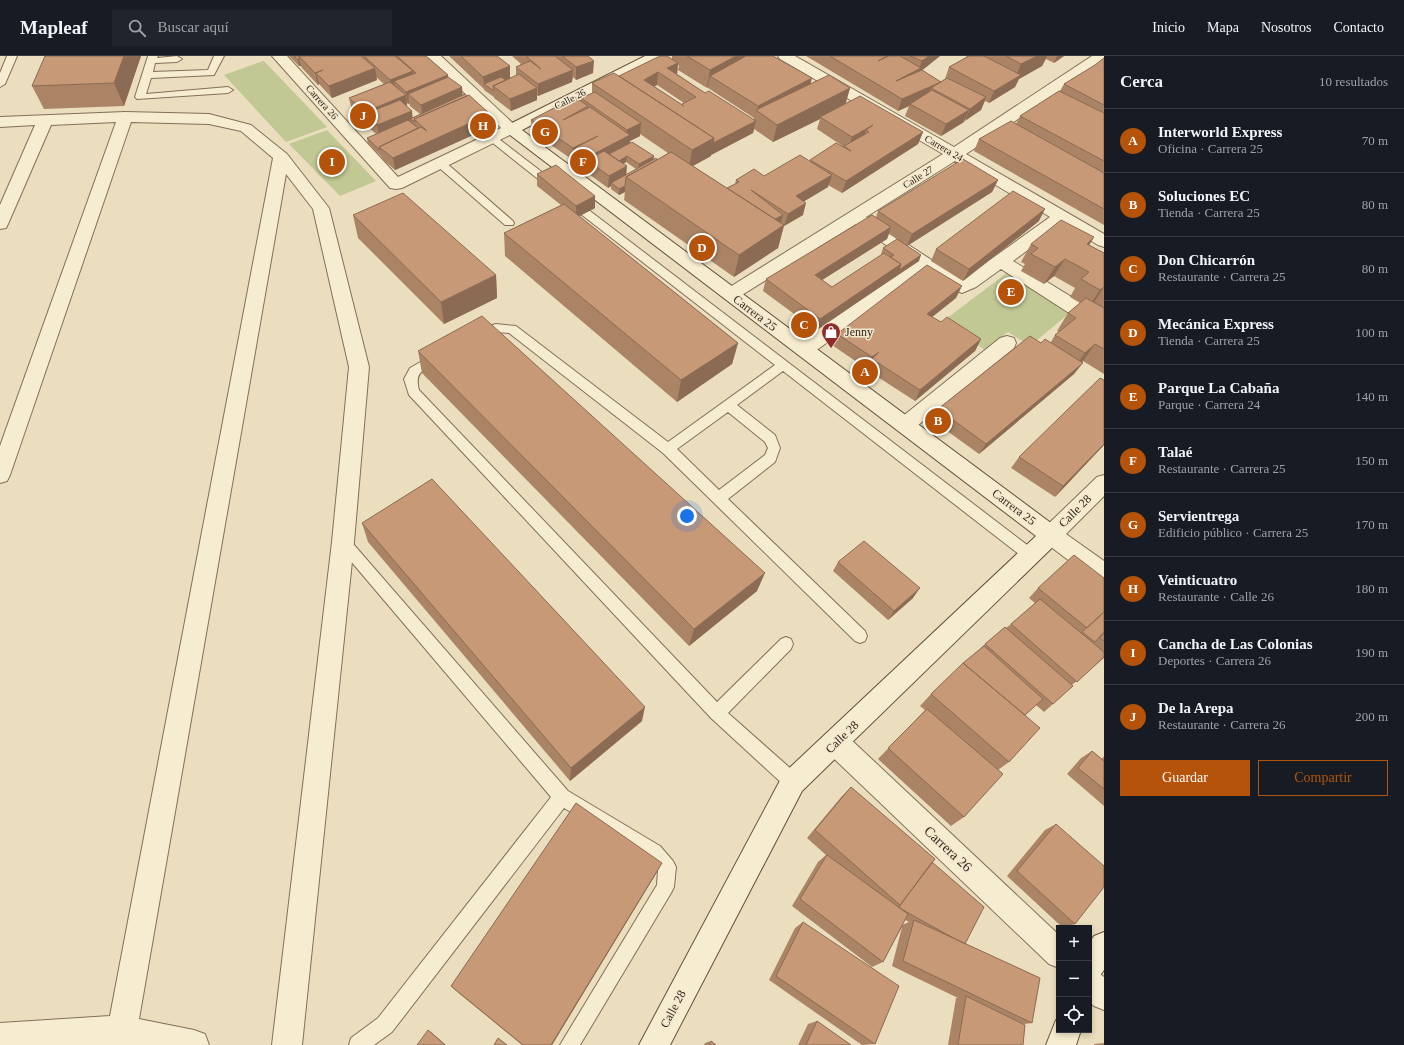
<!DOCTYPE html>
<html lang="es">
<meta charset="utf-8">
<style>
:root{--surface:#171b24;--page:#20242c;--text:#f1f3f6;--muted:#9ea1a6;--line:#363941;--accent:#b45309}
body{margin:0;font-family:Georgia,serif;background:var(--page);color:var(--text)}
.controls{position:absolute;right:12px;bottom:12px;display:grid;overflow:hidden;border-radius:0px;box-shadow:0 2px 6px #0003}
.controls button{width:36px;height:36px;display:grid;place-items:center;padding:0;border:0;border-bottom:1px solid var(--line);background:var(--surface);color:var(--text);font:20px sans-serif}
.you{position:absolute;left:687px;top:460px;width:14px;height:14px;margin:-10px;border:3px solid #fff;border-radius:50%;background:#1a73e8;box-shadow:0 0 0 6px #1a73e833}
.badge{display:grid;place-items:center;width:26px;height:26px;border-radius:50%;background:var(--accent);color:#fff;font-size:13px;font-weight:700}
.pin{position:absolute;translate:-50% -50%;border:2px solid #fff;box-shadow:0 1px 4px #0006}
.list{margin:0;padding:0;list-style:none}
h2{display:flex;justify-content:space-between;align-items:center;height:52px;margin:0;padding:0 16px;font-size:17px}
h2 small{font-size:13px;font-weight:400;color:var(--muted)}
.list li{display:grid;grid-template-columns:26px 1fr auto;gap:12px;align-items:center;box-sizing:border-box;height:64px;padding:0 16px;border-top:1px solid var(--line)}
.list b{display:block;font-size:15px;white-space:nowrap}
.list p{margin:0;font-size:13px;white-space:nowrap;color:var(--muted)}
.list em{font-size:13px;font-style:normal;color:var(--muted)}
.actions{display:flex;gap:8px;padding:12px 16px}
.actions a{flex:1;padding:9px 0;border:1px solid var(--accent);border-radius:0px;text-align:center;font-size:14px;color:var(--accent)}
.actions .main{background:var(--accent);color:#fff}
.icon{flex:none;width:22px;height:22px;fill:none;stroke:currentColor;stroke-width:2;stroke-linecap:round;stroke-linejoin:round}
.map{position:relative;flex:none;width:1104px;height:989px;overflow:hidden}
header{display:flex;align-items:center;gap:24px;box-sizing:border-box;height:56px;padding:0 20px;background:var(--surface);border-bottom:1px solid var(--line)}
header strong{font-size:19px}
nav{display:flex;gap:22px;margin-inline-start:auto;font-size:14px}
.search{width:280px;height:36px;background:var(--page);display:flex;align-items:center;gap:10px;box-sizing:border-box;padding:0 14px;border-radius:0px;color:var(--muted);font-size:15px}
main{display:flex}
aside{flex:1;background:var(--surface)}
.map>svg:first-child{display:block}
.green{fill:#c1c893}
.lines{fill:none;stroke-linecap:round;stroke-linejoin:round}
.service-casing{stroke:#826f58;stroke-width:2}
.minor-casing{stroke:#826f58;stroke-width:2}
.secondary-casing{stroke:#64503b;stroke-width:2}
.service{fill:#f6ecd0;fill-rule:evenodd}
.minor{fill:#f6ecd0;fill-rule:evenodd}
.secondary{fill:#f6ecd0;fill-rule:evenodd}
.wall{fill:#ab8465;fill-rule:evenodd}
.shaded-wall{fill:#8b6b53}
.building{fill:#c79976;stroke:#8b6b53;fill-rule:evenodd}
.labels{text-anchor:middle;dominant-baseline:central;stroke-width:3;stroke-linejoin:round;paint-order:stroke}
.far-street-label{font-size:10px;fill:#32271c;stroke:#f3e8cd}
.street-label{font-size:12px;fill:#32271c;stroke:#f3e8cd}
.poi-label{font-size:12px;fill:#32271c;stroke:#f3e8cd;text-anchor:start}
.near-street-label{font-size:14px;fill:#32271c;stroke:#f3e8cd}
</style>
<header>
<strong>Mapleaf</strong>
<div class="search"><svg class="icon" aria-label="search" viewBox="0 0 24 24"><circle cx="10" cy="10" r="6"/><path d="M15 15l6 6"/></svg>Buscar aquí</div>
<nav><a>Inicio</a><a>Mapa</a><a>Nosotros</a><a>Contacto</a></nav>
</header>
<main>
<div class="map">
<svg width="1104" height="989" viewBox="0 0 1104 989">
<rect width="100%" height="100%" fill="#ebdebe"/>
<path class="green" d="M263,5H264L327,71L286,86L224,19Z
M327,74L376,125L340,140L289,88Z
M1008,216L1072,255L1030,290L1008,276L985,294L942,266Z"/>
<g class="lines">
<g class="service-casing">
<path id="service" d="M7,0H17L5,28L0,31V17Z
M148,0H158L157,2L177,0L182,3L177,6L155,7L153,16L208,14L214,0H224L214,19L151,22L146,38L228,31L233,34L228,37L137,43L135,41Z
M492,79L495,80L551,123L552,125L551,127H543L489,84L487,82L489,80Z
M440,104L444,105L513,165L514,167L513,169H505L436,109L435,107Z
M586,154L590,155L1035,495L1037,499L1035,503L1030,505L1025,503L783,315L737,349L775,379L780,392L775,406L728,443L865,575L867,580L865,585L860,587L855,585L663,397L509,277L496,276L478,281L474,280L472,277L474,274L496,268L516,270L668,386L775,309L582,159L581,157L582,155ZM728,356L765,386L768,392L765,399L719,434L677,393Z
M436,297L440,298L442,301L440,304C425,314 414,314 419,334L717,646L781,583L786,581L791,583L793,588L791,593L728,657L799,720L801,726L799,732L793,734L787,732L711,662L409,339L404,323L410,312Z
M343,480L348,482L568,735L660,790L673,805L676,811L674,831L671,837L580,989H560L657,829L658,814L648,802L564,752L392,976L374,989H349L351,982L378,962L551,741L338,490L336,486L338,482Z"/>
</g>
<g class="minor-casing">
<path id="minor" d="M272,0H287L398,121L501,72L426,0H441L519,73L516,76L402,132L396,133L390,132Z
M778,0H795L954,91L1092,0H1104V5L966,98L1104,178V191L1098,189L1063,168L1013,205L1104,261V277L1097,275L1001,213L976,231L962,237L950,232L926,216L811,298L804,300L797,298L795,293L797,288L913,208L856,168L737,242L731,244L725,242L722,238L725,234L943,98L780,3ZM955,105L1050,161L962,224L866,161Z
M125,56L209,58L251,69L287,98L329,152L369,311L354,486L302,989H272L332,486L349,311L313,153L286,118L139,963L194,974L205,978L209,989H0V967L110,960L273,102L241,75L209,68L131,66L10,419L7,425L0,427V390L116,66L51,69L8,168L6,172L0,173V149L35,69L0,71V61Z
M1007,280L1014,282L1016,287L1014,292L912,374L905,377L898,374L895,369L898,364L1000,282Z
M1104,419V440L1066,478L1104,505V528L1096,525L1043,485L1040,479L1043,473L1097,421Z
M836,675L845,678L1059,879V912L1049,908L827,696L823,687L827,678Z
M1089,913L1099,917L1104,921V954L1094,950L1089,946Z"/>
</g>
<g class="secondary-casing">
<path id="secondary" d="M645,0H663L661,3L522,74L1059,473L1062,479L1059,485L802,735L670,989H639L784,717L1036,480L506,76L503,73L506,70Z
M1104,876V914L1099,921L1089,925V887L1094,880Z
M1059,962V974H1081L1076,989H1046L1056,964Z"/>
</g>
<use href="#service" class="service"/>
<use href="#minor" class="minor"/>
<use href="#secondary" class="secondary"/>
</g>
<path class="wall" d="M45,0H141L124,50L44,53L32,30Z
M289,0H426L448,19V21L462,39L491,71L395,114L382,103L381,100L368,88L367,82L376,78L367,70V68L352,55L349,42L384,28L376,21L377,24L332,42L319,28L318,29L302,12L301,10H299ZM407,47L408,48L409,47L410,50L420,58L413,62L407,50Z
M449,0H497L510,10V22L516,20V11L521,8L512,0H588L593,17L576,24L573,21L572,26L538,40L537,39V44L511,55L494,42V41L484,34V33Z
M672,0H773L810,28L850,32L845,48L923,76L918,88L842,137L828,129V131L804,145L803,159L784,170L778,192L734,221L624,144L625,136L619,139L611,133V130L608,132L586,116V113L574,104V103L573,104L532,76L531,64L581,45V42L592,37V27L619,20L672,3ZM678,9L679,10L678,14L707,32L708,31V32L754,62V64L705,37L677,18ZM657,29L684,47L682,48V49L654,30ZM820,63L817,73L844,91L810,104V105L764,120L736,124L735,128L727,132L693,110L711,100V99L753,77L754,73L773,86ZM640,78L668,97L657,104H653L654,100L630,87V85L640,80ZM626,106L636,113L626,119L623,108Z
M806,0H940L922,14L940,26L945,23L949,11L967,1L966,0H1064L1054,7L1046,3L1042,10L1019,23L1015,31L989,47L985,45L981,54L964,64V66L941,80L905,60L909,50L898,55Z
M1104,2V169L974,95L979,83L1016,68L1020,60L1060,35L1064,28L1095,9Z
M537,118L595,140V152L579,160L738,287L732,308L677,346L505,200L504,177L561,149L537,130Z
M998,124L992,136L907,190L919,205L816,274L763,235L766,223L876,161L878,155ZM889,178L900,185L883,192L881,198L882,199L832,231L822,224L887,183Z
M353,159L496,219L497,242L444,268L358,182Z
M1039,165L963,225L931,205L936,193Z
M1094,181L1089,189L1104,197V318L1083,305L1074,318L979,398L932,364L938,353L1041,287L1051,286L1055,279L1059,276L1057,275L1068,257L1080,247L1070,241L1075,232L1054,220L1044,228L1021,215L1025,208L1021,206L1031,188Z
M956,242L932,261L941,266L981,283L975,295L915,345L867,314L868,312L867,313L832,289L837,278Z
M418,295L757,535L689,590L422,317Z
M1104,389L1055,441L1011,412L1019,401Z
M362,467L642,665L570,725L368,486Z
M838,506L913,542L888,564L833,515Z
M1104,522V602L1072,629L1053,648L1044,656L1036,649L1025,659L1009,706L998,714L964,761L951,770L878,703L925,654L920,650L931,638L985,588L1006,572L1011,568L1035,547L1029,542L1038,532Z
M1092,695L1102,703L1104,700V750L1067,718L1081,702Z
M851,731L932,806L965,888L1032,967L1024,968L1023,989H948L956,942H958L892,910L902,871L883,906L872,911L792,850L818,806L826,799L807,782L842,740ZM905,864L909,866L902,869Z
M1056,768L1075,868L1063,872L1007,820L1045,774Z
M657,816L552,989H522L456,935L451,930Z
M803,866L875,988L862,989L769,924L795,872Z
M817,965L851,989H798L808,968Z
M711,985L716,989H704L705,987Z
M1104,987V989H1094V988Z"/>
<path class="shaded-wall" d="M124,0H141L124,50L114,27Z
M736,0H758L710,20L708,31L707,32L710,14Z
M929,0H940L920,16L896,25L919,13L922,5Z
M1037,0H1047L1042,10L1019,23L1015,31L989,47L994,35L1015,22L1021,8Z
M1057,0H1064L1054,7Z
M299,3L301,10H299L298,4Z
M594,5L593,17L576,24V11Z
M678,7L677,19L667,12Z
M510,10V22L489,31L484,28L483,21Z
M375,12L377,24L332,42L329,30Z
M323,14L316,17L319,28L318,29L315,17Z
M573,14L572,26L538,40V28Z
M413,15L415,28L394,25L396,35L392,36L390,24Z
M658,16L657,29L643,36L644,24Z
M448,19L449,31L408,38L409,47L408,48L406,36Z
M812,22L809,34L757,55L758,50Z
M941,26L937,35L931,32L927,42L910,48L909,50L898,55L902,43Z
M462,31L463,44L423,61L421,49Z
M537,32V44L511,55L510,43Z
M850,32L845,50L820,61V63L773,86L777,69Z
M406,39L407,52L365,58V56Z
M986,41L981,54L965,65L970,53Z
M969,54L964,66L941,80L946,68Z
M412,55L413,66L410,63L411,68L379,81L377,69Z
M490,58L491,71L395,114L393,102Z
M756,65L753,77L711,99V100L689,112L692,94L714,82Z
M641,67L640,80L630,85L629,91L609,102L588,105V101L626,81L627,74Z
M873,69L869,76L866,74L862,85L848,93L852,81Z
M923,76L918,88L842,137L846,125Z
M598,80L575,92L574,103L573,104V92Z
M627,100L626,106L615,113V106Z
M654,100L653,106L638,114L639,108Z
M627,110L626,122L611,127V130L608,132L609,120Z
M832,119L828,131L793,152L796,140Z
M998,124L992,136L907,190L912,178Z
M625,130V136L619,139V133Z
M595,140V152L576,162V150Z
M806,147L803,159L784,170L788,158Z
M1045,153L1039,165L963,225L969,213Z
M783,159L780,171L768,167Z
M784,169L778,192L734,221L739,199Z
M891,171L887,183L811,231L815,219Z
M1094,181L1083,199L1087,188Z
M921,199L919,205L816,274L820,263L901,208Z
M1065,203L1054,220L1044,228L1055,211Z
M496,219L497,242L444,268L441,246Z
M962,230L956,242L922,269L927,258Z
M1104,231L1093,248L1088,252L1100,234Z
M981,283L975,295L915,345L920,334Z
M738,287L732,308L677,346L681,324Z
M1095,288L1083,305L1073,314L1085,297Z
M879,296L872,303L868,312L867,313L872,301Z
M1083,307L1074,318L979,398L986,388Z
M1104,388V389L1055,441L1063,430Z
M765,517L757,535L689,590L694,573Z
M920,532L913,542L888,564L894,555Z
M645,651L642,665L570,725L571,712Z
M662,807L657,816L552,989H551Z
M428,974L431,976L446,989H445Z"/>
<path class="building" d="M45,0H124L114,27L32,30Z
M294,0H299V3L298,4Z
M299,0H362H361L375,12L329,30L316,17L323,14L315,17Z
M364,0H395L413,15L390,24Z
M397,0H426L448,19L406,36L394,25L416,17Z
M461,0H497L510,10L483,21Z
M526,0H555L573,14L538,28L516,11L530,5L541,13Z
M562,0H588L594,5L576,11Z
M660,0H667L678,7L667,12L705,37L709,35L756,65L713,87L714,82L619,20ZM658,16L696,41L682,48L684,50L644,24Z
M687,0H736L710,14Z
M746,0H773L812,22L758,50L710,20Z
M830,0H887L878,5L889,0H900L921,12L896,25L922,14L941,26L902,43Z
M910,0H929L922,5Z
M969,0H984L1021,19L994,35L949,11Z
M1006,0H1037L1021,8Z
M1104,2V49L1064,28L1095,9Z
M614,17L714,82L692,94L592,27Z
M519,18L537,32L510,43L493,30Z
M829,19L850,32L777,69L756,54Z
M448,21L462,31L421,49L408,38Z
M501,21L506,24L493,30L494,35L484,28Z
M947,22L986,41L970,53L931,32Z
M390,26L406,39L365,56L349,42Z
M932,34L969,54L946,68L910,48Z
M1059,35L1104,57V105L1020,60Z
M595,36L641,67L627,74L581,42Z
M465,38L467,40L414,63L415,66L410,63Z
M469,39L490,58L393,102L379,91L421,71L427,75L414,63Z
M860,40L923,76L846,125L810,104L836,87L851,95L844,90L869,76L866,74L873,69L852,81L820,61Z
M575,41L588,50L563,64L590,51L630,79L588,101L575,92L598,80L573,92L531,64Z
M400,44L412,55L377,69L365,58Z
M408,64L418,72L379,91L380,94L367,82Z
M1011,65L1104,117V153L979,83Z
M632,86L654,100L639,108L627,100L619,105L609,98Z
M604,95L627,110L609,120L587,104Z
M671,96L784,169L739,199L626,121Z
M800,99L832,119L796,140L806,147L788,158L751,134L783,159L775,163L727,132L739,126L736,124L754,113L764,120Z
M656,102L657,104L626,121L625,130L619,133L611,127Z
M963,103L998,124L912,178L878,155Z
M556,109L595,140L576,150L537,118Z
M1013,135L1045,153L969,213L936,193Z
M403,137L496,219L441,246L353,159Z
M564,148L738,287L681,324L504,177Z
M872,159L891,171L815,219L832,231L884,197L901,208L820,263L766,223Z
M1061,164L1094,181L1087,188L1104,197V231L1100,234L1081,223L1089,216L1065,203L1055,211L1031,198L1038,192L1031,188Z
M897,183L921,199L899,214L901,208L890,201L894,199L883,192Z
M927,209L962,230L927,258L941,266L947,261L981,283L920,334L872,303L879,296L872,301L837,278Z
M1086,242L1104,252V293L1095,288L1085,297L1055,279L1076,262L1068,257Z
M482,260L765,517L694,573L418,295Z
M1030,280L1041,287L1045,283L1083,307L986,388L938,353Z
M1100,322L1104,324V388L1063,430L1019,401Z
M432,423L645,651L571,712L362,467Z
M864,485L920,532L894,555L838,506Z
M1074,499L1104,522V556L1087,572L1038,532Z
M1040,543L1104,596V601L1077,626L1011,568Z
M1104,556V576L1095,586L1082,576Z
M1005,571L1073,630L1053,648L985,588Z
M1104,577V585L1100,582Z
M984,590L1043,643L1025,659L963,607Z
M963,607L1040,672L1009,706L931,638Z
M927,653L1003,718L964,761L888,692Z
M1092,695L1104,705V733L1078,712Z
M851,731L935,803L900,849L815,774Z
M576,747L662,807L551,989H523L451,930Z
M1056,768L1104,810V831L1075,868L1017,815Z
M827,799L908,858L883,906L800,843Z
M932,806L984,851L965,888L946,878L903,854L899,851Z
M914,864L1040,922L1032,967L903,905Z
M803,866L899,930L875,988L776,920Z
M966,940L1025,969L1023,989H958Z
M817,965L851,989H806Z
M428,974L445,989H417Z
M498,982L507,989H494Z
M711,985L716,989H709Z"/>
<defs>
<g id="shop-pin" transform="scale(1)"><path d="M0 17L-7.5 6A9.5 9.5 0 1 1 7.5 6Z" fill="#8e2c2b" stroke="#f3e8cd"/><path d="M-5-2.5h2.3a2.7 3.5 0 0 1 5.4 0H5L5.5 6h-11ZM-1.5-2.5h3a1.5 2.3 0 0 0-3 0Z" fill="#fff"/></g>
</defs>
<g fill-rule="evenodd">
<use href="#shop-pin" x="831" y="276"/>
</g>
<g class="labels">
<g class="far-street-label">
<text transform="translate(570 43) rotate(-27)">Calle 26</text>
<text transform="translate(322 46) rotate(48)">Carrera 26</text>
<text transform="translate(944 92) rotate(30)">Carrera 24</text>
<text transform="translate(918 121) rotate(-32)">Calle 27</text>
</g>
<g class="street-label">
<text transform="translate(755 257) rotate(37)">Carrera 25</text>
<text transform="translate(1014 451) rotate(37)">Carrera 25</text>
<text transform="translate(1075 455) rotate(-45)">Calle 28</text>
<text transform="translate(842 681) rotate(-44)">Calle 28</text>
<text transform="translate(673 953) rotate(-62)">Calle 28</text>
</g>
<g class="poi-label">
<text x="845" y="276">Jenny</text>
</g>
<g class="near-street-label">
<text transform="translate(948 793) rotate(43)">Carrera 26</text>
</g>
</g>
</svg>
<div class="controls">
<button>+</button>
<button>−</button>
<button><svg class="icon" aria-label="locate" viewBox="0 0 24 24"><circle cx="12" cy="12" r="6"/><path d="M12 2v4M12 18v4M2 12h4M18 12h4"/></svg></button>
</div>
<div class="you"></div>
<div class="pin badge" style="left:865px;top:316px">A</div>
<div class="pin badge" style="left:938px;top:365px">B</div>
<div class="pin badge" style="left:804px;top:269px">C</div>
<div class="pin badge" style="left:702px;top:192px">D</div>
<div class="pin badge" style="left:1011px;top:236px">E</div>
<div class="pin badge" style="left:583px;top:106px">F</div>
<div class="pin badge" style="left:545px;top:76px">G</div>
<div class="pin badge" style="left:483px;top:70px">H</div>
<div class="pin badge" style="left:332px;top:106px">I</div>
<div class="pin badge" style="left:363px;top:60px">J</div>
</div>
<aside>
<h2>Cerca<small>10 resultados</small></h2>
<ul class="list">
<li><span class="badge">A</span><div><b>Interworld Express</b><p>Oficina · Carrera 25</p></div><em>70 m</em></li>
<li><span class="badge">B</span><div><b>Soluciones EC</b><p>Tienda · Carrera 25</p></div><em>80 m</em></li>
<li><span class="badge">C</span><div><b>Don Chicarrón</b><p>Restaurante · Carrera 25</p></div><em>80 m</em></li>
<li><span class="badge">D</span><div><b>Mecánica Express</b><p>Tienda · Carrera 25</p></div><em>100 m</em></li>
<li><span class="badge">E</span><div><b>Parque La Cabaña</b><p>Parque · Carrera 24</p></div><em>140 m</em></li>
<li><span class="badge">F</span><div><b>Talaé</b><p>Restaurante · Carrera 25</p></div><em>150 m</em></li>
<li><span class="badge">G</span><div><b>Servientrega</b><p>Edificio público · Carrera 25</p></div><em>170 m</em></li>
<li><span class="badge">H</span><div><b>Veinticuatro</b><p>Restaurante · Calle 26</p></div><em>180 m</em></li>
<li><span class="badge">I</span><div><b>Cancha de Las Colonias</b><p>Deportes · Carrera 26</p></div><em>190 m</em></li>
<li><span class="badge">J</span><div><b>De la Arepa</b><p>Restaurante · Carrera 26</p></div><em>200 m</em></li>
</ul>
<div class="actions"><a class="main">Guardar</a><a>Compartir</a></div>
</aside>
</main>
